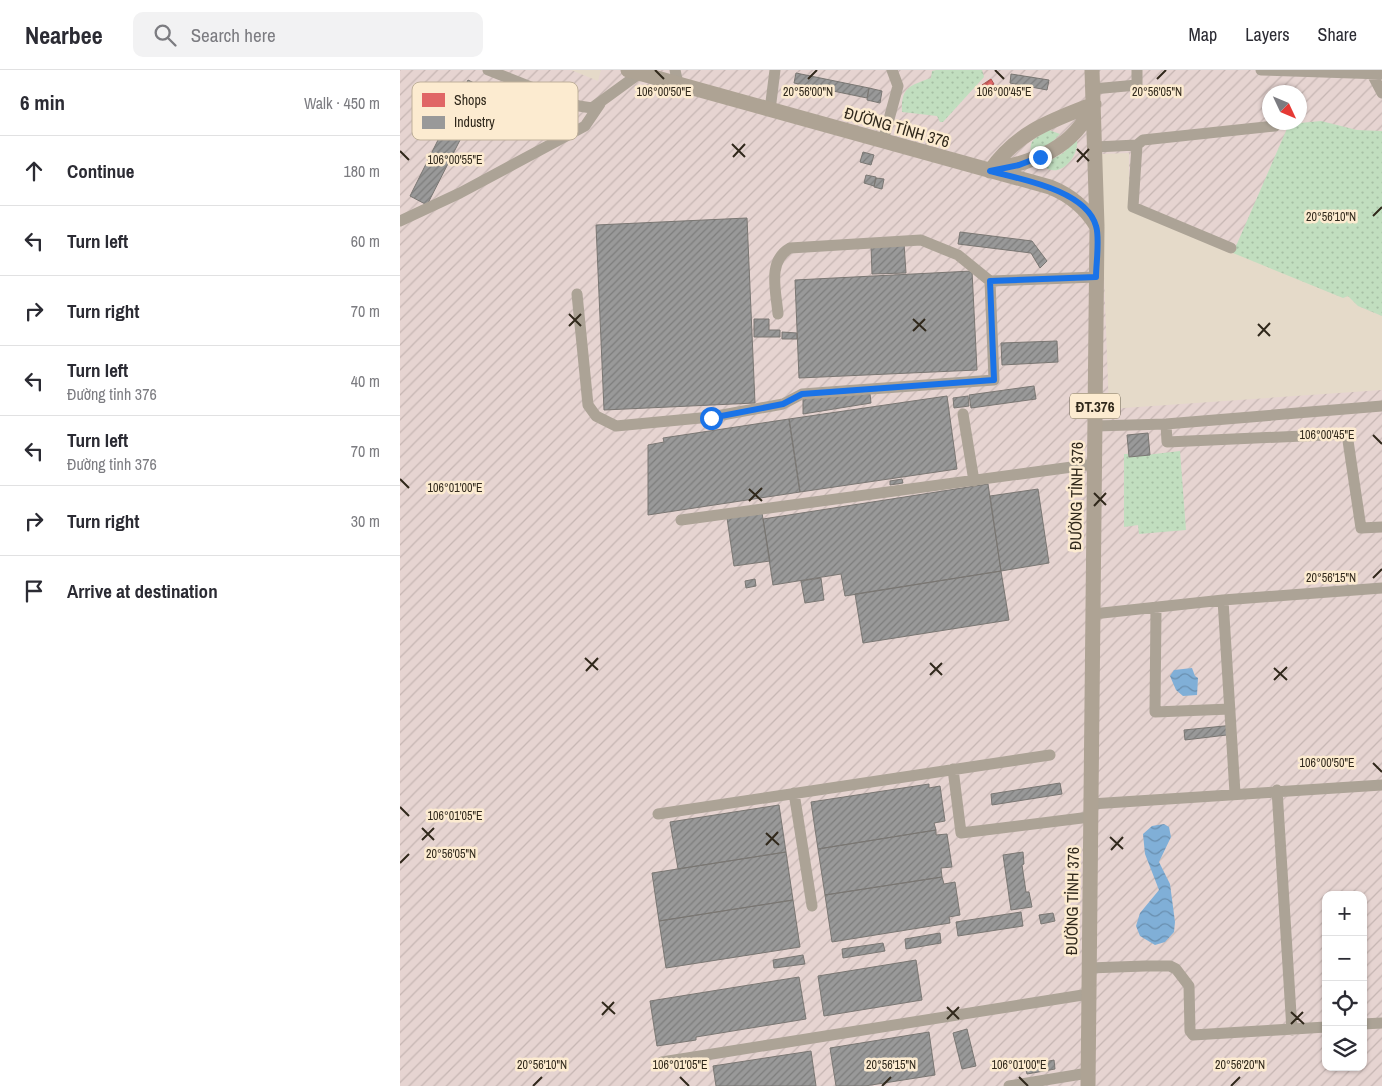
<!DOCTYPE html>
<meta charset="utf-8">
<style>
:root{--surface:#fff;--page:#f2f2f3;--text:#2b2b33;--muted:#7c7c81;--line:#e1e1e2}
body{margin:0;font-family:"Archivo Narrow",sans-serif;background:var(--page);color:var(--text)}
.controls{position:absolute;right:15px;bottom:15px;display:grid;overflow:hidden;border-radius:10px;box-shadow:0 1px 4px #0004}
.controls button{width:45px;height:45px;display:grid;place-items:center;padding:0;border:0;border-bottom:1px solid var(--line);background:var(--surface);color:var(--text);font:25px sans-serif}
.compass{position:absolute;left:862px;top:15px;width:45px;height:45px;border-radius:50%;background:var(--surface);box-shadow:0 1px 4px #0004;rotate:134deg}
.stop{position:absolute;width:15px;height:15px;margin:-11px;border:4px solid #1a73e8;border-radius:50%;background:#fff}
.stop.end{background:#1a73e8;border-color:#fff;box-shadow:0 1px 5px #0008}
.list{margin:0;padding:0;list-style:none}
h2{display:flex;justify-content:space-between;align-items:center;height:65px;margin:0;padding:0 20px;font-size:21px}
h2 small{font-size:16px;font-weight:400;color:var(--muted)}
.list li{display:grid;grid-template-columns:32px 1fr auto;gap:15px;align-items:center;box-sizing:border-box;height:70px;padding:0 20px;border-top:1px solid var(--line)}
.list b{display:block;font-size:19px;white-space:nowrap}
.list p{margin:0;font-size:16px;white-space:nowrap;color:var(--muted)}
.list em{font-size:16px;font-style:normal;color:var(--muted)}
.icon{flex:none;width:28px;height:28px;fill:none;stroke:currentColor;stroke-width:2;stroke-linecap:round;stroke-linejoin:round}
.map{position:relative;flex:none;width:982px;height:1016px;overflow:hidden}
header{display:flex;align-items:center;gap:30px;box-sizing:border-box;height:70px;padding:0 25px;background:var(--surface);border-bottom:1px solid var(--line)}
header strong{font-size:24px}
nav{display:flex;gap:28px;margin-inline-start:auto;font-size:18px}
.search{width:350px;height:45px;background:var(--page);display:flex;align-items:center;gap:12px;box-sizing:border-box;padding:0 18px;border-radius:10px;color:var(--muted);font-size:19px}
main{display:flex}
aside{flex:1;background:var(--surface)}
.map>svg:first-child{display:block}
.industrial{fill:url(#industrial-furrows);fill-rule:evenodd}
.grass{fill:url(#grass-dots)}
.water{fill:url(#water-waves)}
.shops{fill:url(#shops-hatch);stroke:#ab5350}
.industry{fill:url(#industry-hatch);stroke:#7a7773}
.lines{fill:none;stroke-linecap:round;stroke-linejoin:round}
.minor{stroke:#aca396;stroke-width:11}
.major{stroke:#aea394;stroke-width:15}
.route{stroke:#1a73e8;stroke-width:6}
.ticks{fill:none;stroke:#30281b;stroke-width:2}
.labels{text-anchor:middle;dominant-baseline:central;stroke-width:5;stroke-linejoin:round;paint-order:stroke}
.shield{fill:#fcebd0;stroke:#6d6251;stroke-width:1}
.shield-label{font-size:15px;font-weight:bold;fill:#30281b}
.street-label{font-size:16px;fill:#30281b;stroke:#fcebd0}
.key{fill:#fcebd0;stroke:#bfb09a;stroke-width:1}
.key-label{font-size:14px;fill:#30281b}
.ticks-label{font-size:12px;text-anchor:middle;fill:#30281b;stroke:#fcebd0;stroke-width:5;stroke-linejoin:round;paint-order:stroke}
</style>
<header>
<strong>Nearbee</strong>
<div class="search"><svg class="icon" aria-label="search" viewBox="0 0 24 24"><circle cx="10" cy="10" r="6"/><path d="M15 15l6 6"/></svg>Search here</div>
<nav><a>Map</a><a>Layers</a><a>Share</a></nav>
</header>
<main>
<aside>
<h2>6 min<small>Walk · 450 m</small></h2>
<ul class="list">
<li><svg class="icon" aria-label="ahead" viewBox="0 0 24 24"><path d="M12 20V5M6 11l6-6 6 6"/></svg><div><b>Continue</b></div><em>180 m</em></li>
<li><svg class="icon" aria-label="left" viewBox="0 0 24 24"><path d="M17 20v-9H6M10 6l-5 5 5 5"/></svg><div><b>Turn left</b></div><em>60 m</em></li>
<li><svg class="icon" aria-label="right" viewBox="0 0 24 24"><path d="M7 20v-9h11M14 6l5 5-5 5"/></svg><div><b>Turn right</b></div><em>70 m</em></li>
<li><svg class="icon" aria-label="left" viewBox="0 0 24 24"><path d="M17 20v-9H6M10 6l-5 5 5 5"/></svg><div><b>Turn left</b><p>Đường tỉnh 376</p></div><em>40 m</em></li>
<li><svg class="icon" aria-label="left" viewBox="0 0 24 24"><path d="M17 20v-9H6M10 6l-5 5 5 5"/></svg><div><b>Turn left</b><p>Đường tỉnh 376</p></div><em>70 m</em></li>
<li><svg class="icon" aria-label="right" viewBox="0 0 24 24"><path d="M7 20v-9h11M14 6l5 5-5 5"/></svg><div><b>Turn right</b></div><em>30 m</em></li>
<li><svg class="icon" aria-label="arrive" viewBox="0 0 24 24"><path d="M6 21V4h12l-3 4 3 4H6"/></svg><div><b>Arrive at destination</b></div></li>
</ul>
</aside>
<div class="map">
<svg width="982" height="1016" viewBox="0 0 982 1016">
<defs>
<pattern id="industrial-furrows" width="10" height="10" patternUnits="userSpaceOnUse" patternTransform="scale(1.25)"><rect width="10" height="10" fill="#e6d4d1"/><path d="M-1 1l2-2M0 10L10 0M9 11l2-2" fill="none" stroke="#c6b6b3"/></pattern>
<pattern id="grass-dots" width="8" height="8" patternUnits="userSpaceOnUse" patternTransform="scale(1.25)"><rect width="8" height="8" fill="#c1debf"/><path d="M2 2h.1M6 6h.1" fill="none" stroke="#a6bea4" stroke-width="1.8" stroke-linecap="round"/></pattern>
<pattern id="water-waves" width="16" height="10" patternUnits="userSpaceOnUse" patternTransform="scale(1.25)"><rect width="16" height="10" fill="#80afd7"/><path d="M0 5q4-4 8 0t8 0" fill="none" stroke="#698eae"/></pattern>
<pattern id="shops-hatch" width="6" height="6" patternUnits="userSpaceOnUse" patternTransform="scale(1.25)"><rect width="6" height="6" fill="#e06666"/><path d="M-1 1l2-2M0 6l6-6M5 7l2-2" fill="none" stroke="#b65453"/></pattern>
<pattern id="industry-hatch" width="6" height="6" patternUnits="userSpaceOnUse" patternTransform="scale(1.25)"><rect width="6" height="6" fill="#999"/><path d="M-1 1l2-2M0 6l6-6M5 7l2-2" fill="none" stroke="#7d7d7c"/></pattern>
</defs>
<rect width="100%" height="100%" fill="#e5dac9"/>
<path class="industrial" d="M0,0H171L198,11L201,0H982V246L958,236L948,226L943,228L729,138V83L702,84L701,126L709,339L982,320V1016H0ZM869,22H899V52H869ZM926,825H963V997H926Z"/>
<path class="grass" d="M536,0H582L584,7L543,52H540L537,46L502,42C501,17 509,16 531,8L532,1Z
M921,51L957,60L982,61V246L958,236L948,226L943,228L833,183L889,54Z
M649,60L660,64L650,74L631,81C628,69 640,66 649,60Z
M677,70C679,87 659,111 642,95L663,83Z
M780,381L786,460L739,464L738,455L724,457V384H728L729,387Z"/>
<path class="water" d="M792,598L795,606L798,608L797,625L783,626L776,620L770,606L774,600Z
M764,754L769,757L771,767L759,792L770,814L775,852L774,862L765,872L755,875L740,866L736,856L740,843L759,820L745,784L743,764L752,756Z"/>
<path class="shops" d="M591,9L594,14L584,20L582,15Z"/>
<path class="industry" d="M396,3L469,18L467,28L394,13Z
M611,4L649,10L647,20L610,13Z
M68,10L86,19L27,135L10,126Z
M469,18L482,21L480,33L467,30Z
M463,82L474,85L471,95L460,92Z
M466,105L476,107L474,116L464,113Z
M476,108L484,109L482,119L474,117Z
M347,148L355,333L204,340L196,155Z
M560,162L632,171L647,191L640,198L631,183L558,174Z
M504,173L506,203L472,204L471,175Z
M572,201L577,300L399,308L395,210Z
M354,249H369V260H380V267H354Z
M382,262L397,263V269H382Z
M657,271L658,292L602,295L601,273Z
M634,316L636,329L571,338L569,325Z
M470,324L471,333L403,344V327Z
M547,326L557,399L400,422L389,349Z
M568,326L569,336L554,338L553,328Z
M389,349L400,422L248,445V375L264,372L263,368Z
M748,363L750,385L729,387L727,365Z
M502,409L503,413L490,415V411Z
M588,414L601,501L445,526L441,504L373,515L363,449Z
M638,419L649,493L601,501L590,426Z
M362,443L370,491L334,496L327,448Z
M601,501L609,550L463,573L455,524Z
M421,508L424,530L405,533L401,511Z
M355,509L356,516L346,518L345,511Z
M834,655L835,664L785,670L784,660Z
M660,713L662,724L592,735L591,724Z
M529,714V718L540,716L545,751L534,753L536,760L418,779L411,732Z
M379,735L386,782L278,799L270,752Z
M536,760V765L547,764L552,797L541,798L542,807L425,825L418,779Z
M386,782L393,830L259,851L252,803Z
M623,782L624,794L622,795L626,822H629L632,837L611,840L603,785Z
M542,807L544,814L555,812L560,845L549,847L550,853L432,872L425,825Z
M393,830L400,877L266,898L259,851Z
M621,842L623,856L558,866L556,852Z
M653,843L655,851L641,854L639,845Z
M540,863L541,873L506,879L505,869Z
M483,873L485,881L443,888L442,879Z
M403,885L405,894L374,898L373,890Z
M516,890L522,930L424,946L418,906Z
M399,907L406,949L296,967V970L257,976L250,931Z
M567,959L576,996L562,999L553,963Z
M529,962L535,1005L465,1016H436L430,978Z
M411,981L416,1016H316L313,996Z
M654,990L655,999L627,1004L625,996Z"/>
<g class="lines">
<path class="minor" d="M88,0L179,36L192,38L240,3
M275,0L278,14
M861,0L982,4
M972,4L982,23
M693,19L737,15V0
M370,40L375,0
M483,71L498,16L492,0
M737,75L733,137L831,178
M695,77L737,75L743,70L875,56
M0,151L60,123L185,56L200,34
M177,224L188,335L196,346L216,356L311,347L383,334L402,324L594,310L590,211
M378,244C376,221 367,191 390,178L521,170L558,185L590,211L696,207
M563,344L574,411
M766,354L767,372L947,364L961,458L982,457
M695,356L766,354L982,336
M281,450L694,394
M823,530L835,723
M756,537L755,642L830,639
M693,544L823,530L982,518
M553,699L561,763L690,747
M877,720L892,960
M394,723L412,836
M691,734L982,715
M258,744L650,685
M689,898L745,896H770L776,899L789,916L790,961L793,965L926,957
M963,954L982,953
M262,992L689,924
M609,1016L688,1003"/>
<path class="major" d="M228,0L650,117C670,125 686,138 697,157L688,1016
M692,0L697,156
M593,100C636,91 673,79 693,35
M590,101C617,62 650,51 694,34"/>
</g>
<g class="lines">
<path class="route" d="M311,348L383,334L402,324L594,310L590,211L696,207C696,194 700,168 696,156C686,120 620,109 590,101L619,95L640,87"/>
</g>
<path class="ticks" d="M255,0L264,9M595,0L604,9M408,9L417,0M757,9L766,0M332,74L345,87M677,79L689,91M0,81L9,90M333,87L345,74M677,92L689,79M973,146L982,137M169,244L181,256M513,249L526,261M858,254L870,266M169,256L181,244M513,261L525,249M858,266L870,253M973,365L982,374M0,409L9,418M349,419L362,431M694,423L706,435M349,431L362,418M694,436L706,423M973,508L982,499M185,588L198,600M530,593L542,605M874,598L887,610M186,601L198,588M530,605L542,593M874,610L887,597M973,693L982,702M0,737L9,746M22,758L34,770M366,763L379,775M710,767L723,779M22,770L34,758M366,775L378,762M711,780L723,767M0,793L9,784M202,932L215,944M547,937L559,949M891,942L904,954M202,945L214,932M547,949L559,937M891,954L903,942M280,1007L289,1016M619,1007L628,1016M133,1016L142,1007M482,1016L491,1007M831,1016L840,1007"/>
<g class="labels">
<rect class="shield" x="670" y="323.5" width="50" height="25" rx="4"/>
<g class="shield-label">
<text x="695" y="336">ĐT.376</text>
</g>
<g class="street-label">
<text transform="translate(497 57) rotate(16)">ĐƯỜNG TỈNH 376</text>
<text transform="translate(676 426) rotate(-89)">ĐƯỜNG TỈNH 376</text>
<text transform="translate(672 831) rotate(-89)">ĐƯỜNG TỈNH 376</text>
</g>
</g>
<rect x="12" y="12" width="166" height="58" rx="8" class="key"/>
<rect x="22" y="23" width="23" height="14" fill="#e06666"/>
<rect x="22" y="46" width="23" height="13" fill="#999"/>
<g class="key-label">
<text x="54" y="35">Shops</text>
<text x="54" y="57">Industry</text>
</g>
<g class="ticks-label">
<text x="264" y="26">106°00'50"E</text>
<text x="604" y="26">106°00'45"E</text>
<text x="408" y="26">20°56'00"N</text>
<text x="757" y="26">20°56'05"N</text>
<text x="55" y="94">106°00'55"E</text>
<text x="931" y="151">20°56'10"N</text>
<text x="927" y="369">106°00'45"E</text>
<text x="55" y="422">106°01'00"E</text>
<text x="931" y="512">20°56'15"N</text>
<text x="927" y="697">106°00'50"E</text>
<text x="55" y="750">106°01'05"E</text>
<text x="51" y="788">20°56'05"N</text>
<text x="142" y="999">20°56'10"N</text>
<text x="491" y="999">20°56'15"N</text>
<text x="840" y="999">20°56'20"N</text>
<text x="280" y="999">106°01'05"E</text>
<text x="619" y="999">106°01'00"E</text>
</g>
</svg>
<div class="controls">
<button>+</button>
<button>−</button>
<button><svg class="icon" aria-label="locate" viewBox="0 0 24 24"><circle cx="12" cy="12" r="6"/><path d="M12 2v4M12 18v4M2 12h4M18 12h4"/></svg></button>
<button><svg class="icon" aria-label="layers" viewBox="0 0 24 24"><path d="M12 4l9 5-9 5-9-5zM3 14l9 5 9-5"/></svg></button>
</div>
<svg class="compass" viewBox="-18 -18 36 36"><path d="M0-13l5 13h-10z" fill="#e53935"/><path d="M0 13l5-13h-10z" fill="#7c7c81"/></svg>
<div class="stop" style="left:311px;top:348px"></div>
<div class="stop end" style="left:640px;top:87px"></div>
</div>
</main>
